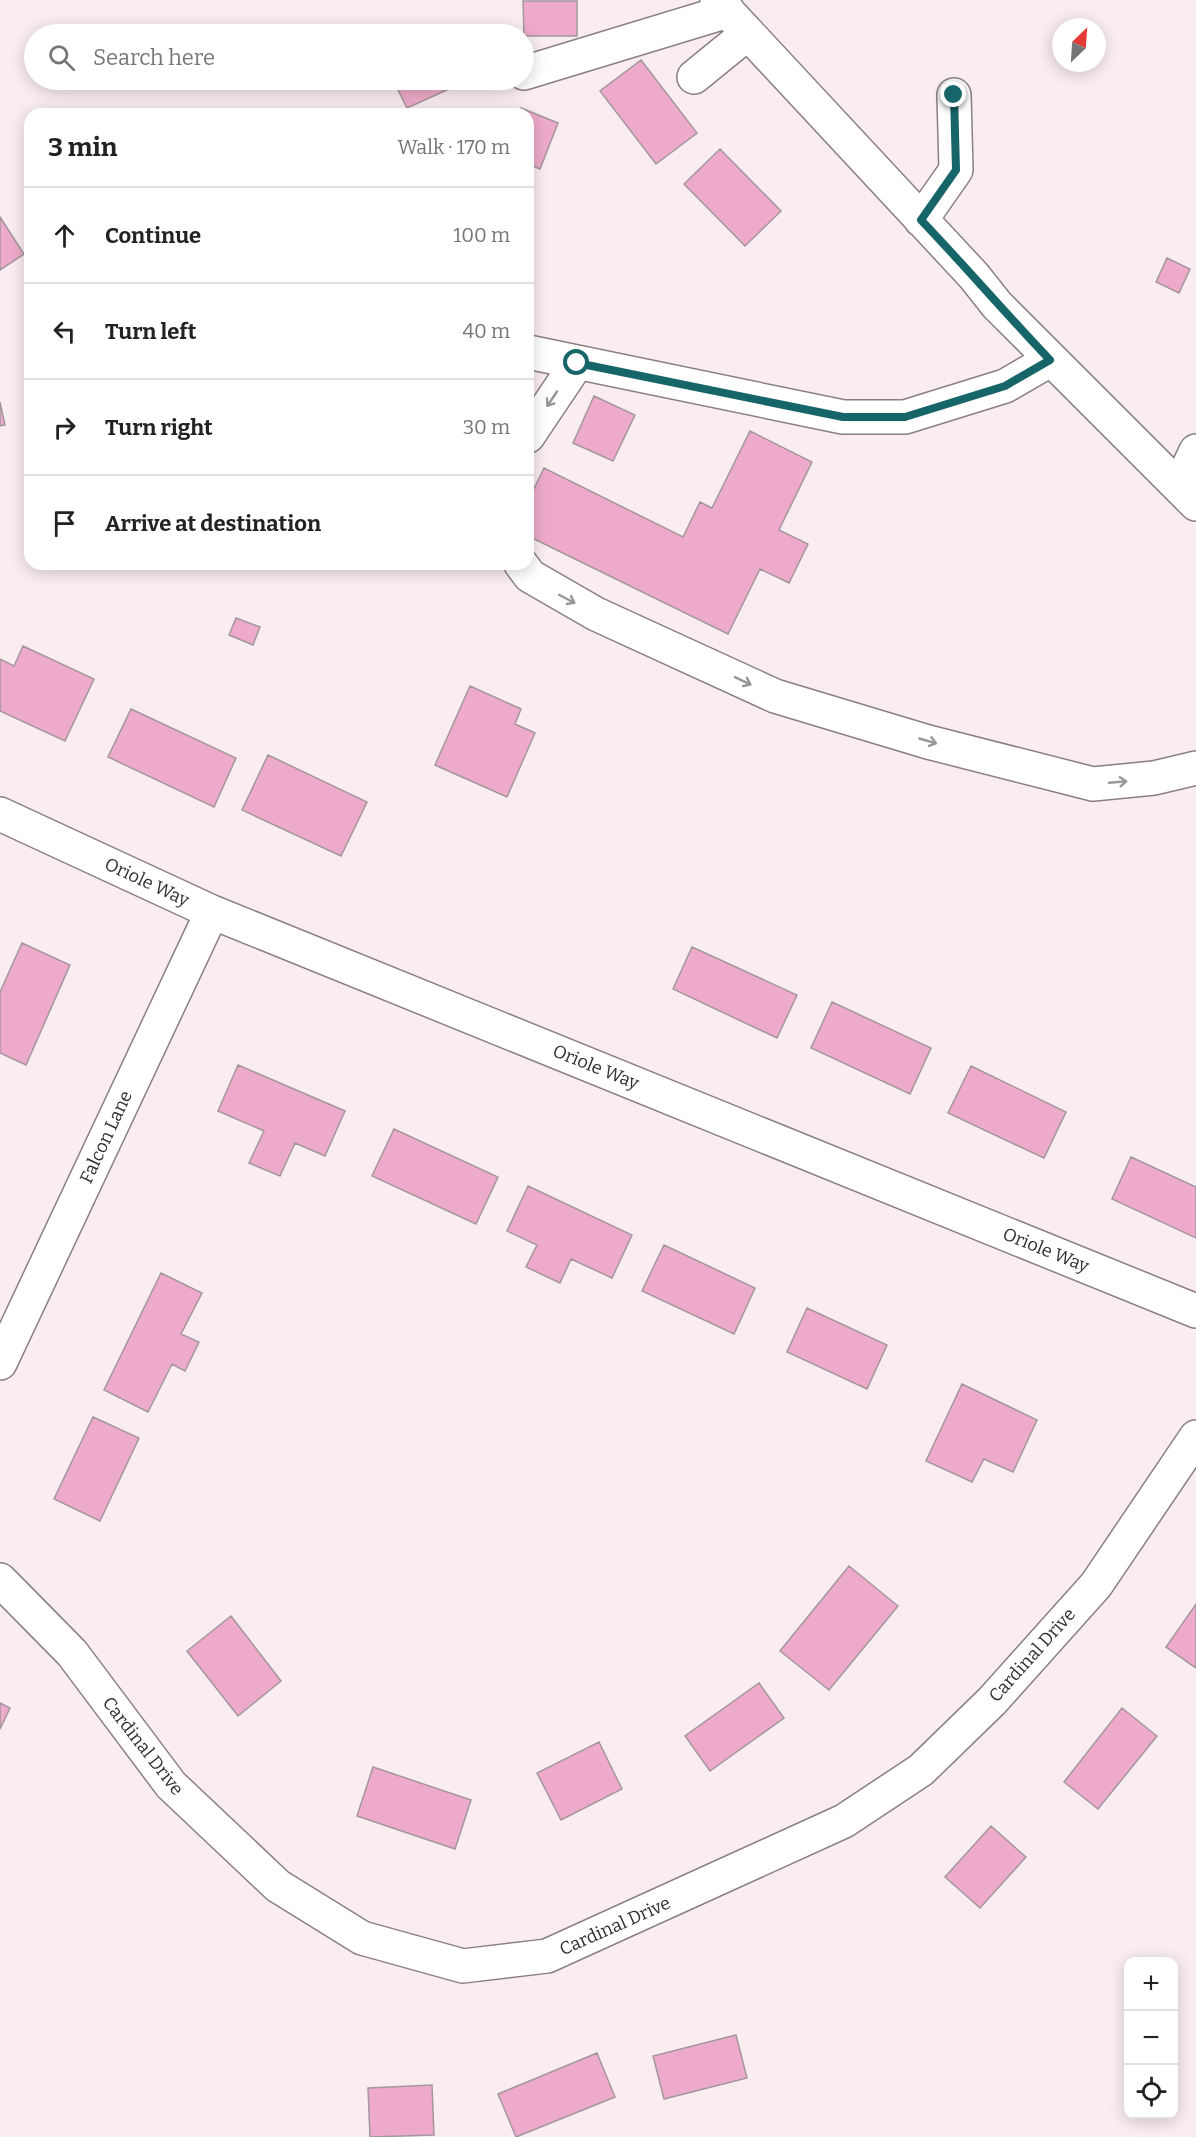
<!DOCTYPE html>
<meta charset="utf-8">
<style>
:root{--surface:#fff;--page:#f6f6f6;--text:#222;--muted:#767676;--line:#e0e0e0}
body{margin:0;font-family:Bitter,serif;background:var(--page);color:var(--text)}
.controls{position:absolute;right:18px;bottom:18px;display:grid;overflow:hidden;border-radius:12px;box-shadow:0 3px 15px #0003}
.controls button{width:54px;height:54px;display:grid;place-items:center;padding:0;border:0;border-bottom:2px solid var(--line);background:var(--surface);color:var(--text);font:30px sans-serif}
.compass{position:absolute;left:1052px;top:18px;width:54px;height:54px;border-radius:50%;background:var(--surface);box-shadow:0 3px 15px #0003;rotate:25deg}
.stop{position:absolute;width:18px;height:18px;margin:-14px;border:4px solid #166569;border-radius:50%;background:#fff}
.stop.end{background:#166569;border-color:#fff;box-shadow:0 2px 6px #0008}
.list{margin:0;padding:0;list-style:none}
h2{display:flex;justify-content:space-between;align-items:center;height:78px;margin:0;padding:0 24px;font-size:26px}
h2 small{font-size:20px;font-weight:400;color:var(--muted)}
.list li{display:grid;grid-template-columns:39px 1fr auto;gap:18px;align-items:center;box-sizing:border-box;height:96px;padding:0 24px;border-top:2px solid var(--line)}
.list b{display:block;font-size:22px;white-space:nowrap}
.list em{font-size:20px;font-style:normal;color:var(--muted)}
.icon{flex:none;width:33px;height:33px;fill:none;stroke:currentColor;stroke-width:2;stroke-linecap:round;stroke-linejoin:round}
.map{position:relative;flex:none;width:1196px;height:2137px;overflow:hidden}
.search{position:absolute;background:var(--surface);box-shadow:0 3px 15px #0003;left:24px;top:24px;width:510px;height:66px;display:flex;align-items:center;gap:15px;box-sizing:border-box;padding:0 21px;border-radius:33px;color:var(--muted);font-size:22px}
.panel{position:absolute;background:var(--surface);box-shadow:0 3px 15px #0003;left:24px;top:108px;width:510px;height:462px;border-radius:18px}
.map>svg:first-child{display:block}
.building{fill:#eeaaca;stroke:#a3979c;stroke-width:1.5}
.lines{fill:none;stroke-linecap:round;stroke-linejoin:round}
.minor-casing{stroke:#8b7f84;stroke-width:36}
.minor{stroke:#fff;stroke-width:33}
.oneway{stroke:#989697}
.route{stroke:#166569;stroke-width:8}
.labels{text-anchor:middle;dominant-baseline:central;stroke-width:4.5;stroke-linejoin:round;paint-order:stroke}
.street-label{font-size:18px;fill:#322d2f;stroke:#fefefe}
</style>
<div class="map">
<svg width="1196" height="2137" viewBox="0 0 1196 2137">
<rect width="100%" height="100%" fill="#faedf2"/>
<path class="building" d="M523,1H577V36H524Z
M641,60L697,133L656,164L600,91Z
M393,80H453L456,86L407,108Z
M521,108L558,123L540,169L528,164V114H518Z
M720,149L781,211L745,246L684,184Z
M0,217L24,254L0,270Z
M1167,258L1190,269L1179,293L1156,282Z
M594,396L635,415L613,461L573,443Z
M0,402L5,425L0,426Z
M750,431L812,462L779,530L808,544L789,583L760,569L728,634L528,536V501L544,468L683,537L700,502L712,508Z
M236,618L260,627L253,645L229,635Z
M23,646L94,679L65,741L0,711V659L14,666Z
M470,686L521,709L515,724L535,733L507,797L435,765Z
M131,709L236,758L214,807L108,757Z
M268,755L367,802L341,856L242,810Z
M22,943L70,965L26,1065L0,1053V992Z
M692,947L797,995L777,1038L673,989Z
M832,1002L931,1048L910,1094L811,1048Z
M238,1065L345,1111L325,1156L295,1143L280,1176L249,1163L264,1131L218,1111Z
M971,1066L1066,1112L1044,1158L948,1113Z
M394,1129L498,1177L476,1224L372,1176Z
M1131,1157L1196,1187V1238L1112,1199Z
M528,1186L632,1235L612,1278L571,1259L560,1283L526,1267L537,1245L507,1231Z
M664,1245L755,1288L734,1334L642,1291Z
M161,1273L202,1293L181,1334L199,1342L185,1371L172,1364L148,1412L104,1390Z
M807,1308L887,1345L867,1389L787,1352Z
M962,1384L1037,1420L1013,1472L984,1459L972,1482L926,1461Z
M93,1417L139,1438L100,1521L54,1499Z
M849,1566L898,1606L829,1690L780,1651Z
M1196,1604V1668L1166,1647Z
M231,1616L281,1681L238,1716L187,1651Z
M759,1683L784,1718L710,1771L685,1736Z
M0,1703L10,1708L0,1729Z
M1122,1708L1157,1736L1098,1809L1064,1782Z
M599,1742L622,1789L561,1820L537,1773Z
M373,1767L471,1800L455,1849L357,1816Z
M991,1826L1026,1857L980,1908L945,1877Z
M736,2035L747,2078L664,2099L653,2056Z
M597,2053L615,2097L516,2137L498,2094Z
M432,2085L434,2135L370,2137L368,2088Z"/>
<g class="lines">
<g class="minor-casing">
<path id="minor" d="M717,0L974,276L997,305L1196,504
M524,73L728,11
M694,77L748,33
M921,220L956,170L954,95
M528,352L843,417H905L1005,386L1050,360
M528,436L577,363
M1179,487L1196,451
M521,564L530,576L596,614L775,696L928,742L1093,784L1154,778L1196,768
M0,814L212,912L1196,1311
M0,1363L212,912
M0,1580L72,1653L171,1785L278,1886L362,1938L463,1966L547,1956L844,1821L921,1770L992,1701L1096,1585L1196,1437"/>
</g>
<use href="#minor" class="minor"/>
</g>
<defs><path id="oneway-shaft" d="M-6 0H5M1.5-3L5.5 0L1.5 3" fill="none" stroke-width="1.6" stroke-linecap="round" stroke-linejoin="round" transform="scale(1.5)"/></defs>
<g class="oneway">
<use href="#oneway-shaft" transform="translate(552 399) rotate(124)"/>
<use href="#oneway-shaft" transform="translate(567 599) rotate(28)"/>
<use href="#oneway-shaft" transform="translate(743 681) rotate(25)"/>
<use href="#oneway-shaft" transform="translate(928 741) rotate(16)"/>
<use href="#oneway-shaft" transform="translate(1118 782) rotate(-5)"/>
</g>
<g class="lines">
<path class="route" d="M577,363L843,417H905L1005,386L1050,360C1006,314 965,266 921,220L956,170L954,95"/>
</g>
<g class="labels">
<g class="street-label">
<text transform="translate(147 882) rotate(25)">Oriole Way</text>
<text transform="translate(596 1067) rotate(22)">Oriole Way</text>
<text transform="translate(106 1137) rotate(-65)">Falcon Lane</text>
<text transform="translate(1046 1250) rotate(22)">Oriole Way</text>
<text transform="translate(1032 1655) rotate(-48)">Cardinal Drive</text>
<text transform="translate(143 1746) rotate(52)">Cardinal Drive</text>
<text transform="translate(615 1926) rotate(-24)">Cardinal Drive</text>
</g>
</g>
</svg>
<div class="controls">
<button>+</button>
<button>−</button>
<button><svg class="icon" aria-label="locate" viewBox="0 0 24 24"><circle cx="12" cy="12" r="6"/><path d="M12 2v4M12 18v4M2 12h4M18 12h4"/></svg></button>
</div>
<svg class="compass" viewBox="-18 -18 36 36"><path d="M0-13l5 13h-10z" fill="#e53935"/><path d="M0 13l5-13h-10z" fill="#767676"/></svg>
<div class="stop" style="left:577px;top:363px"></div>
<div class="stop end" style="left:954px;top:95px"></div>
<div class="search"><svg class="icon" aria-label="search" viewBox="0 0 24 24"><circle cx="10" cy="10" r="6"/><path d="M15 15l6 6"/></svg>Search here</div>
<section class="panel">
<h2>3 min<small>Walk · 170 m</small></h2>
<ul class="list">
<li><svg class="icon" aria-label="ahead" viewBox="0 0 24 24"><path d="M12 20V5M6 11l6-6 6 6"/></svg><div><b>Continue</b></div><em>100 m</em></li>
<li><svg class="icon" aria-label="left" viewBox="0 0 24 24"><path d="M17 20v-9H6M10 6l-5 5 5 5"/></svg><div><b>Turn left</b></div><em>40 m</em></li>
<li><svg class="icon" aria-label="right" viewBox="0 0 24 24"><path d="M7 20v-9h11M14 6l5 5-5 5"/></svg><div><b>Turn right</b></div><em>30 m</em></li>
<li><svg class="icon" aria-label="arrive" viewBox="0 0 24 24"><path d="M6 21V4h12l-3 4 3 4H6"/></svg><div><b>Arrive at destination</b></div></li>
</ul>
</section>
</div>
